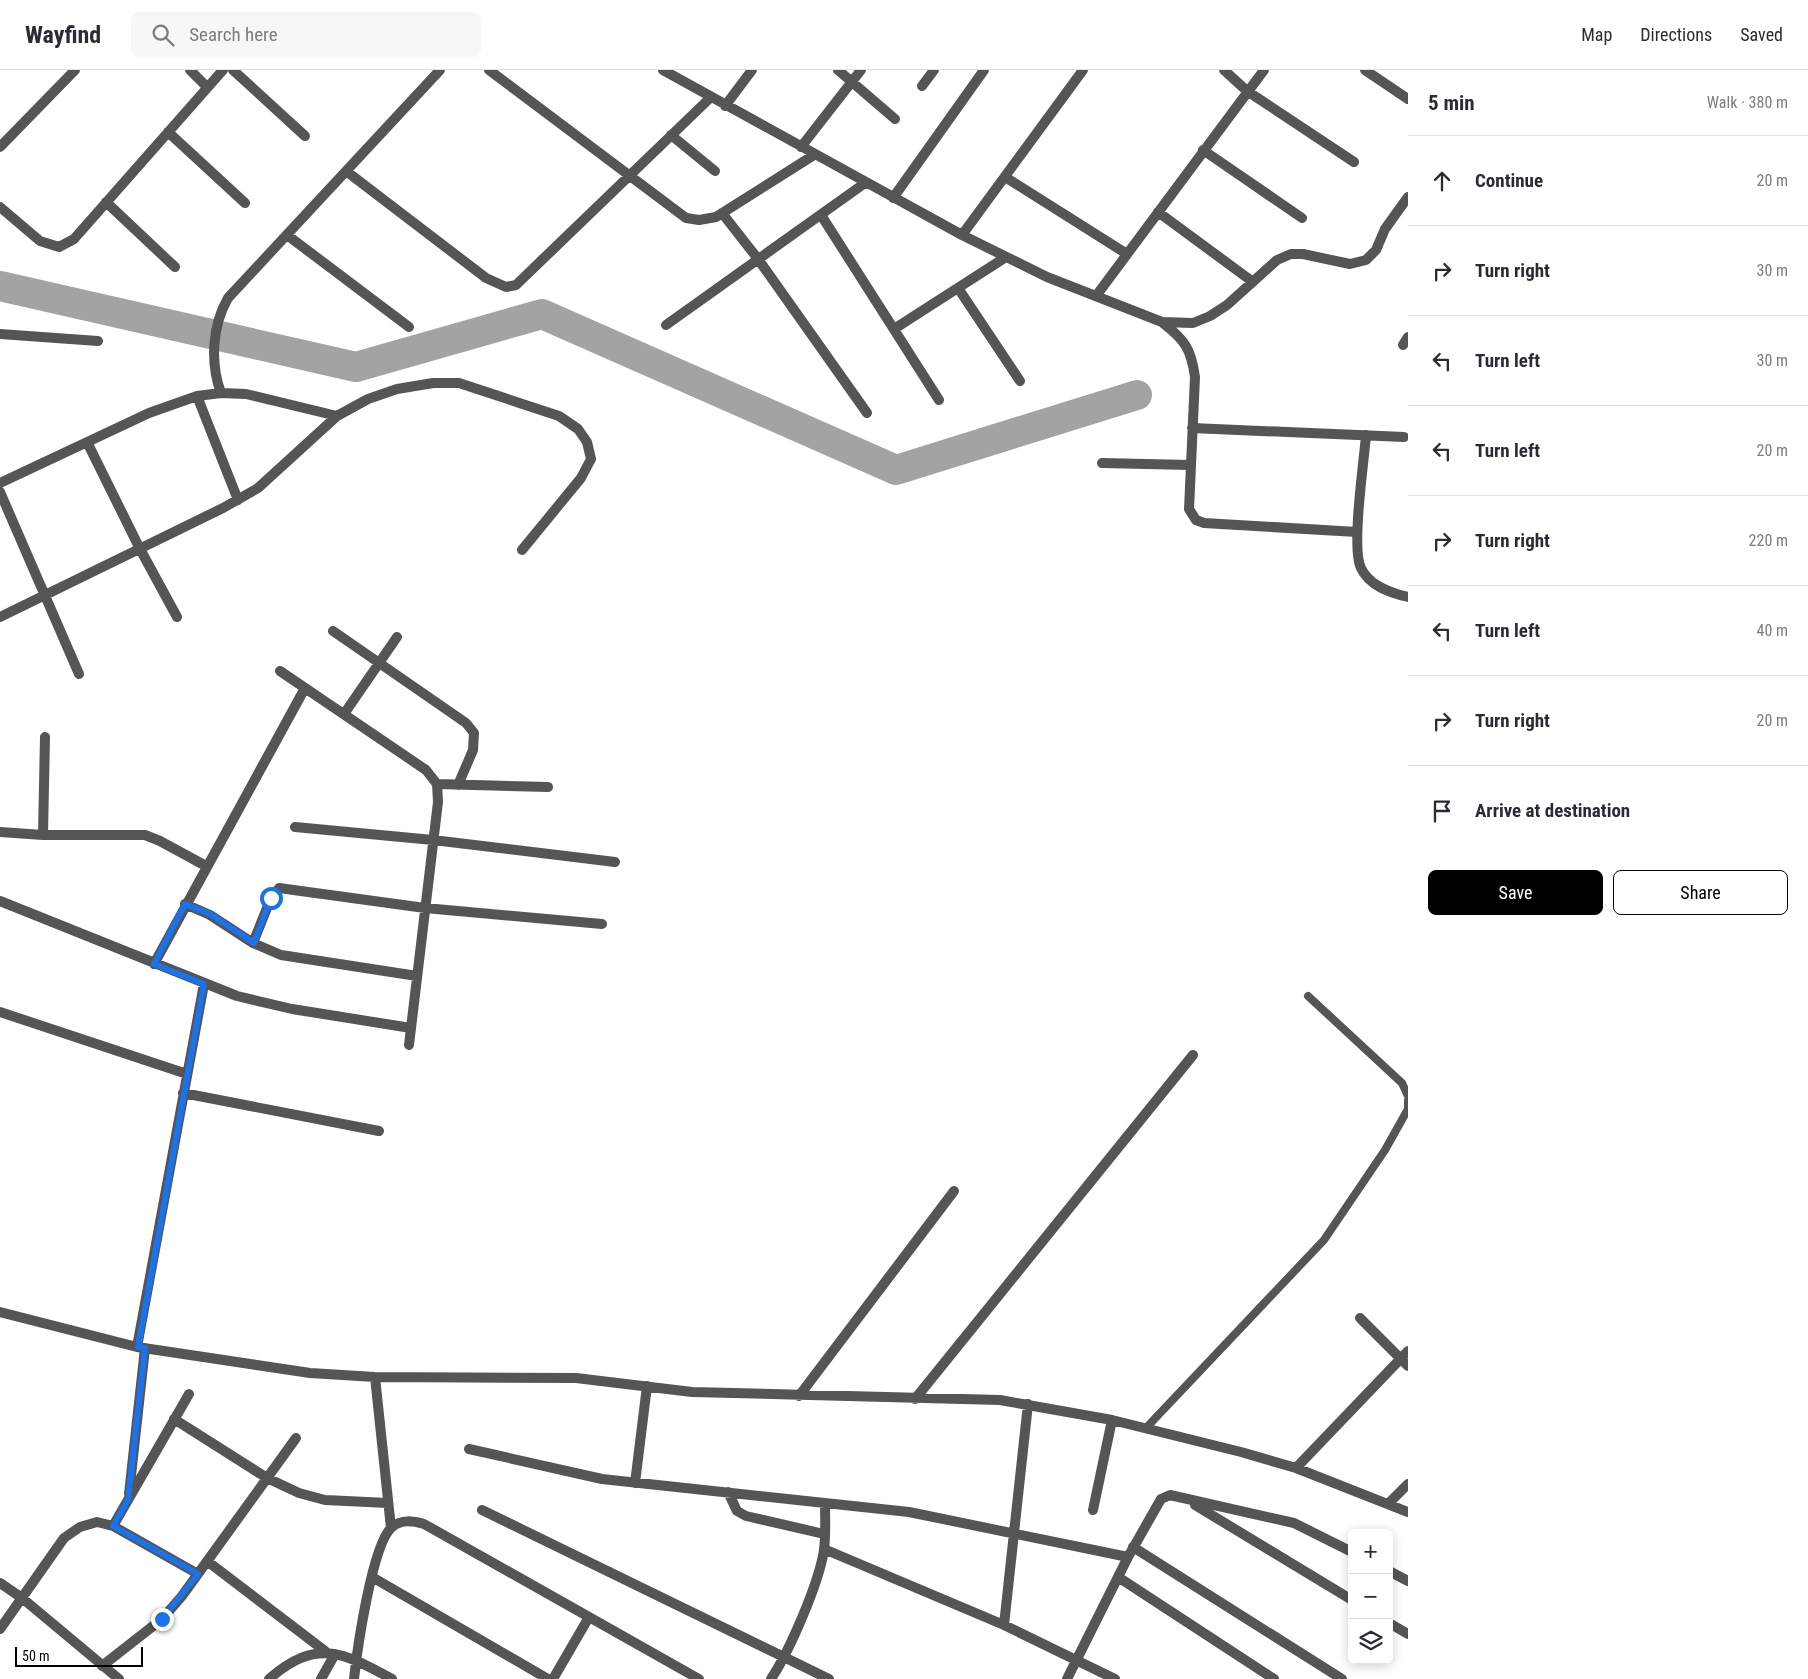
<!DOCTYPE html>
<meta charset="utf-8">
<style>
:root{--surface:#fff;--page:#f7f7f7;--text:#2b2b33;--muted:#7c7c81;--line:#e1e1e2;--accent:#000}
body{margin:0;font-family:"Roboto Condensed",sans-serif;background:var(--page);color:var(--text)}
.controls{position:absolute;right:15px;bottom:15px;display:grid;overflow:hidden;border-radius:8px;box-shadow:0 2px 12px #0003}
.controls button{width:45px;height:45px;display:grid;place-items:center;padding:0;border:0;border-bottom:1px solid var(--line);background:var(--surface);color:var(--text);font:25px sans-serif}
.scale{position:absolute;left:15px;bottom:12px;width:128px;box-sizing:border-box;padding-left:5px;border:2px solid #000;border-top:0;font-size:14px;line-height:18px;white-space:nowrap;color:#000;-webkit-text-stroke:4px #fff;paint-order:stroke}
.stop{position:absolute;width:15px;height:15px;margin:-11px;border:4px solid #1a73e8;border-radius:50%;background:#fff}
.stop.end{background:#1a73e8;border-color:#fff;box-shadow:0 1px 5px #0008}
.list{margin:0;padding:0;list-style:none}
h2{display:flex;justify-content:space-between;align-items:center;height:65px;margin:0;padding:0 20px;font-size:21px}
h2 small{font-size:16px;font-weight:400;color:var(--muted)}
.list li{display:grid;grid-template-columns:32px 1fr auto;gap:15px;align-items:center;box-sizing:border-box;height:90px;padding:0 20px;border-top:1px solid var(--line)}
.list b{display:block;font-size:19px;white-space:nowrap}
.list em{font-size:16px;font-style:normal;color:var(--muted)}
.actions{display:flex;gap:10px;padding:15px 20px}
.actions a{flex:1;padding:11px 0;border:1px solid var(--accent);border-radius:8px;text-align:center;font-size:18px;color:var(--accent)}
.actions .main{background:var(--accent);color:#fff}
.icon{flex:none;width:28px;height:28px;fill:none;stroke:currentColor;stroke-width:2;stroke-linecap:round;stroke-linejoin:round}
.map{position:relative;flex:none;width:1408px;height:1609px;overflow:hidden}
header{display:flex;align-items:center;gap:30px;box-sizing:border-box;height:70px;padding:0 25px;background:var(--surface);border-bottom:1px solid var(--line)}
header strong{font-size:24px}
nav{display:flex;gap:28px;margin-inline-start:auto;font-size:18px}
.search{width:350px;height:45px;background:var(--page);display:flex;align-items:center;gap:12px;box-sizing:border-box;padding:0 18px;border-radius:8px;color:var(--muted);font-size:19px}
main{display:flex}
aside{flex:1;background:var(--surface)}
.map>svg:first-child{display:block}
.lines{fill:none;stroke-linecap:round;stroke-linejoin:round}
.river{stroke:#a3a3a3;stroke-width:30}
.lane{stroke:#555;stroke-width:8}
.street{stroke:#555;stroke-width:10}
.route{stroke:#1a73e8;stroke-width:6}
</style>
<header>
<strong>Wayfind</strong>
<div class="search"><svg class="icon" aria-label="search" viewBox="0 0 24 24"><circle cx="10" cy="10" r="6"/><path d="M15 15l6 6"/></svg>Search here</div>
<nav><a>Map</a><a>Directions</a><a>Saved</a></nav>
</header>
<main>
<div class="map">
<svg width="1408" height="1609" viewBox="0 0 1408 1609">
<rect width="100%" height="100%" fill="#fff"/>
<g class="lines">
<path class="river" d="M0,216L356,297L542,244L896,400L1137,325"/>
<path class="lane" d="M1308,926L1402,1013L1408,1026
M1146,1358L1324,1170L1385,1080L1408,1039V1030"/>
<path class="street" d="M190,0L207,17
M233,0L305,66
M489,0L686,148L699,150L716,147L814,85
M663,0L962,165L1047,207L1162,252L1193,253L1210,246L1227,235L1277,190L1291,184H1303L1350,194L1366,190L1376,180L1385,159L1408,127
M838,0L895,49
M1224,0L1247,21L1354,92
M1365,0L1408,29
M922,16L934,0
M725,36L752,0
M168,62L245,133
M671,65L715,101
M0,77L75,0
M801,77L861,0
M1203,80L1302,148
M346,101L486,208L506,217L516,215L710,28
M1005,107L1127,184
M893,128L984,0
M106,132L175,197
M0,137L40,171L59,177L74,169L223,0
M1158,142L1253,212
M722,143L758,189L867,343
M821,145L939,330
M287,165L409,257
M962,165L1083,0
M958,218L1020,311
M1096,226L1264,0
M1163,253C1185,270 1191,279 1195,307L1189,439L1196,450L1204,453L1357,462
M666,255L865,113
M894,259L1006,187
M0,264L98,271
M1403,275L1408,267
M221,323C210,293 212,256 228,228L440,0
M197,326L238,430
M1192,358L1404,367
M1366,365C1364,392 1351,478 1361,498C1369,516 1391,523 1408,527
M87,372L140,479L177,547
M1102,393L1190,395
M0,413L149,343L197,326L221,323L246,324L337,346
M0,422L79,604
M0,547L223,438L258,418L337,346L368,329L397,319L433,313H459L559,346L578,359L587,372L591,389L581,408L522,480
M333,561L466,653L474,663L473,680L458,715
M280,601L426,700L437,714L438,732L409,975
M344,644L397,567
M437,714L548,717
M295,757L433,770L615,792
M0,762L43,765H145L160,771L206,796
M43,765L45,667
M0,831L237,926L292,939L411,958
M185,834L210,845L253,873L281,885L417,906
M253,873L271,828L279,818L425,838L602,854
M154,894L305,618
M0,942L187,1004
M183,1023L379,1061
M0,1242L137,1277L310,1303L375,1307L576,1308L692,1322L1000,1330L1112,1350L1241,1382L1296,1398L1408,1442
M1360,1248L1408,1296
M137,1277L204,914
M375,1307L391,1458
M799,1326L954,1121
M915,1329L1193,985
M174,1349L267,1408L299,1423L325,1430L388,1433
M469,1379L602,1409L909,1442L1128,1487
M1296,1398L1408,1281
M635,1413L647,1316
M728,1422L737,1441L746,1446L824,1464
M129,1424L145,1278
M1388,1434L1408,1414
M1195,1435L1352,1530
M482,1440L829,1609
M1093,1440L1112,1350
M113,1456L189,1324
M1133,1477L1342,1609
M824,1479L1004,1555L1115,1609
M207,1491L325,1581
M1389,1501L1408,1511
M372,1507L548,1609
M1118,1507L1274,1609
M0,1513L22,1528L119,1609
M1389,1553L1408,1564
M1004,1555L1028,1334
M0,1559L64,1468L80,1457L97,1452L113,1456L198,1504
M102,1596L162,1549L182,1526L296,1368
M269,1609C316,1568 343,1582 392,1609
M321,1609L335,1584
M354,1609C357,1581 372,1474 392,1457C402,1449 413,1451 424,1454L699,1609
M553,1609L589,1547
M771,1609C790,1580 819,1513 824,1480C826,1464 825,1448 825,1433
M1067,1609L1128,1487L1161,1429L1170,1425L1294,1453L1352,1482"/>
</g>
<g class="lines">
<path class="route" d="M162,1549L198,1504L113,1456L128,1430L145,1278L138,1277L204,914L154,894L185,834L210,844L254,873L271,828"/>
</g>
</svg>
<div class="controls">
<button>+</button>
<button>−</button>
<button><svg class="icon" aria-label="layers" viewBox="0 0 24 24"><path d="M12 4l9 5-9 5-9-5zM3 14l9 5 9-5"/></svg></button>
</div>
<div class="scale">50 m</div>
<div class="stop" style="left:271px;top:828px"></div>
<div class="stop end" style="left:162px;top:1549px"></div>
</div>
<aside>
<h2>5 min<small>Walk · 380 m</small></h2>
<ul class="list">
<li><svg class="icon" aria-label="ahead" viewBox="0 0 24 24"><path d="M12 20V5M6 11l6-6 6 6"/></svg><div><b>Continue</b></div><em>20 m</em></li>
<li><svg class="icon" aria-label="right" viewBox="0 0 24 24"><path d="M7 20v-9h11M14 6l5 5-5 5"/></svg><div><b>Turn right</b></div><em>30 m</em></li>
<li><svg class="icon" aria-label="left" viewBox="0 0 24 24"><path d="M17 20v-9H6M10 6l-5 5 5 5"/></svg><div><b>Turn left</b></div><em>30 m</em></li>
<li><svg class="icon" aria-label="left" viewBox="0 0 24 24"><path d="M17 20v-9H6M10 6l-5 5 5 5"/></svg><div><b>Turn left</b></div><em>20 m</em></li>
<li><svg class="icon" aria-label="right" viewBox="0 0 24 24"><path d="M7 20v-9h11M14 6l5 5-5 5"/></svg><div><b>Turn right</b></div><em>220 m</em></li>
<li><svg class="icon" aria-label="left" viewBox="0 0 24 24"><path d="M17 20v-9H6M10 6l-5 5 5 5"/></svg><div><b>Turn left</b></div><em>40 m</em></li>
<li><svg class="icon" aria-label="right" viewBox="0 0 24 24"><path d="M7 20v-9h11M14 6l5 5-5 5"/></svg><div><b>Turn right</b></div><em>20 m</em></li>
<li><svg class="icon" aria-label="arrive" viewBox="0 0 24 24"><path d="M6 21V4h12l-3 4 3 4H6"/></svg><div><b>Arrive at destination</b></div></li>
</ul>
<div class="actions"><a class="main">Save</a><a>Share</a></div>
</aside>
</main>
